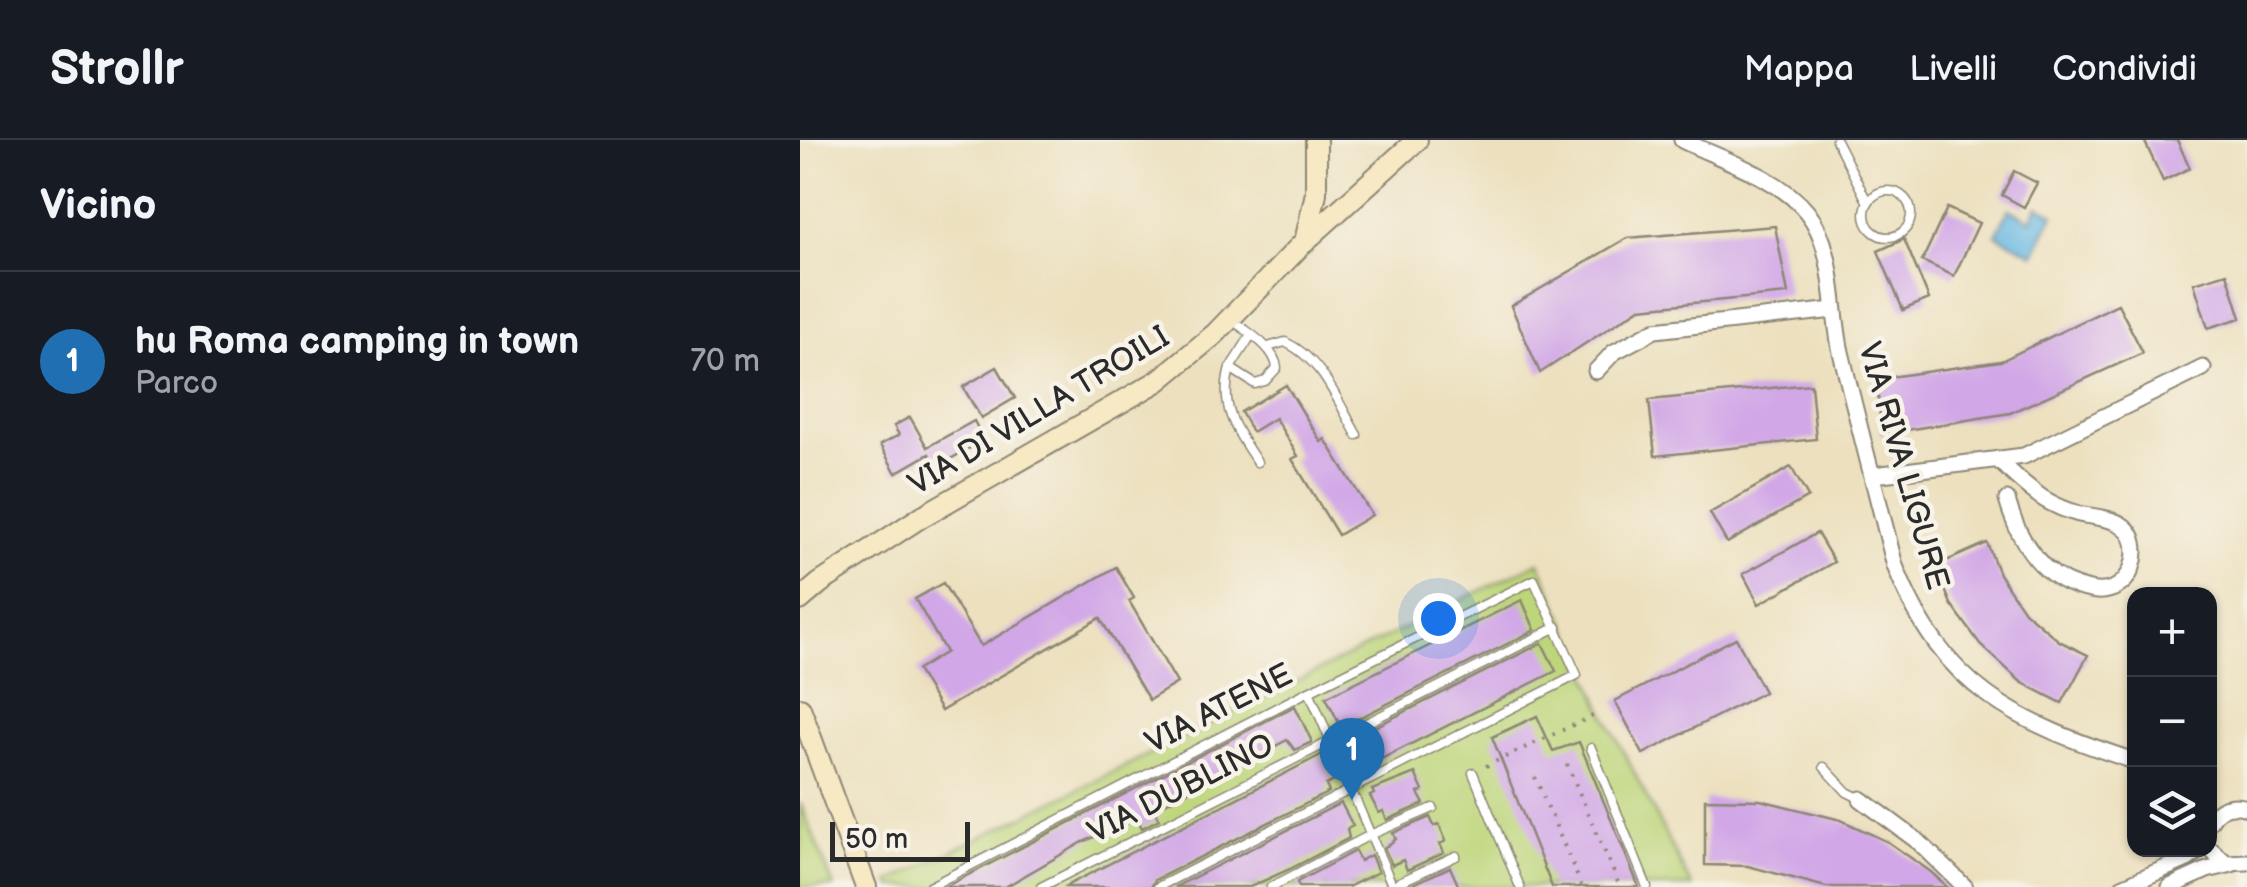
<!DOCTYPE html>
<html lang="it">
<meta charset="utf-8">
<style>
:root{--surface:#171b24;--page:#20242c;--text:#f1f3f6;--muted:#9ea1a6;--line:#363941;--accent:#1f6fb2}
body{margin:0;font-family:"Balsamiq Sans",sans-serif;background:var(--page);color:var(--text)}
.controls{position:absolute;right:30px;bottom:30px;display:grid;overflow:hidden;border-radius:20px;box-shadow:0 2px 8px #0004}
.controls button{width:90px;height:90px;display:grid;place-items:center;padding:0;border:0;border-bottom:2px solid var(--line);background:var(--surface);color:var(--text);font:50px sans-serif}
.scale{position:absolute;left:30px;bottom:25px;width:140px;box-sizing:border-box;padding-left:10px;border:5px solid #2b2b2b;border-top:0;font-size:28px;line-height:35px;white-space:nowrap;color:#2b2b2b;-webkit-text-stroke:8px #f7f3e8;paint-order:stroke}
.you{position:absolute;left:638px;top:478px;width:35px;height:35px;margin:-25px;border:8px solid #fff;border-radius:50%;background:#1a73e8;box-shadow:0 0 0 15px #1a73e833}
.badge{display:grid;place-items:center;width:65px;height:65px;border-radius:50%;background:var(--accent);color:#fff;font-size:32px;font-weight:700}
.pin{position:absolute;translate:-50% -82px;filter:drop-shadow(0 2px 5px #0008)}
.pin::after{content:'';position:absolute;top:52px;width:35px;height:30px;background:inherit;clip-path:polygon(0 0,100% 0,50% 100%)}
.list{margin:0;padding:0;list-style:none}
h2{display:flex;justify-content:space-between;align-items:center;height:130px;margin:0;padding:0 40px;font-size:42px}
h2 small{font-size:32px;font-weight:400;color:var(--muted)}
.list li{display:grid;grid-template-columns:65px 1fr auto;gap:30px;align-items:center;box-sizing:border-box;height:180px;padding:0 40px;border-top:2px solid var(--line)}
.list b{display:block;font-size:38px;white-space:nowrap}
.list p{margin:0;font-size:32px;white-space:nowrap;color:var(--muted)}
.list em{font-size:32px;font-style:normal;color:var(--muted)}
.icon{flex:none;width:55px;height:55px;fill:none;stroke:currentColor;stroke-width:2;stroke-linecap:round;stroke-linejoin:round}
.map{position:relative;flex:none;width:1447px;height:747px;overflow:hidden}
header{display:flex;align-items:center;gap:60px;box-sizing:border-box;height:140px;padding:0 50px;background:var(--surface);border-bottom:2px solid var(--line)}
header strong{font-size:48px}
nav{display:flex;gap:55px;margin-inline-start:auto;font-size:35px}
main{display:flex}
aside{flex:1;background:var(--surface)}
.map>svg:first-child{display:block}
.green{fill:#bdd67a;stroke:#748052;stroke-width:2.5}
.water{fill:#68b8e2;stroke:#4a7286;stroke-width:2.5}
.building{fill:#d1a7e7}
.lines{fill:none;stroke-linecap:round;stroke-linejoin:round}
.lane-casing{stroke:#8c8674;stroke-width:11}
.street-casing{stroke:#8c8674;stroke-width:19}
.secondary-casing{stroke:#8c8674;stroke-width:24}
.path{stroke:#8c8674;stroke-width:4;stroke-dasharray:2.5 8;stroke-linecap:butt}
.lane{stroke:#fff;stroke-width:8}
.street{stroke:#fff;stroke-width:15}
.secondary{stroke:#f7e9c3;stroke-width:20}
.labels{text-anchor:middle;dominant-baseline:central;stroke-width:9;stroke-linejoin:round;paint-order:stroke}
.street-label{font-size:32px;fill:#2b2b2b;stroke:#f7f3e8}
</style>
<header>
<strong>Strollr</strong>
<nav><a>Mappa</a><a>Livelli</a><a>Condividi</a></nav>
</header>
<main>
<aside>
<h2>Vicino<small></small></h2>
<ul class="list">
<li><span class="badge">1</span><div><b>hu Roma camping in town</b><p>Parco</p></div><em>70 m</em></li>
</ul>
</aside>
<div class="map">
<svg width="1447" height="747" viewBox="0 0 1447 747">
<rect width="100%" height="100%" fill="#f7f3e8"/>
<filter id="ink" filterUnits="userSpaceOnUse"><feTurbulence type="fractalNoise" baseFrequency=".01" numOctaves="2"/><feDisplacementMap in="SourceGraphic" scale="20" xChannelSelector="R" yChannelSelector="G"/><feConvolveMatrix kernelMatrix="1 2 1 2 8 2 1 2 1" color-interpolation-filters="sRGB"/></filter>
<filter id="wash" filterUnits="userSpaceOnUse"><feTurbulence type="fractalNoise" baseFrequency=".0048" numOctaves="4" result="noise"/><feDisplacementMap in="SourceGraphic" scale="40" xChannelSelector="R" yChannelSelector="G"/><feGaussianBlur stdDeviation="2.25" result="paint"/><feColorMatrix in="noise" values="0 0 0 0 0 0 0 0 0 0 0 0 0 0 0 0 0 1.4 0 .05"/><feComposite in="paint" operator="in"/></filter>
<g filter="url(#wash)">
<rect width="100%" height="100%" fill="#ece0be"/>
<path class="green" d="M739,422L807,579L892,747H92L90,742Z
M0,663L34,747H0Z"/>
<path class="water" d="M1238,66L1254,74L1234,114L1196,95L1209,69L1231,80Z"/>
<g id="blocks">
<path class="building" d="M1344,0H1377L1390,28L1363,41Z
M1214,31L1237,43L1224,67L1202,55Z
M1147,68L1179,83L1154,136L1122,121Z
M975,86L988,154L840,168L740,233L711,166L827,98Z
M1104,99L1129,159L1103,170L1078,111Z
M1427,133L1441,178L1408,188L1394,143Z
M1318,164L1343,213L1210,273L1082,294L1076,239L1201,221Z
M197,227L215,258L181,278L163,247Z
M1011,244L1016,299L855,316L849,260Z
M486,245L521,302L525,299L572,375L538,395L492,319L498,316L475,278L452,292L441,272Z
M110,277L127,307L174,281L184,300L136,327L129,314L96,333L80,305L99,295L94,286Z
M991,327L1008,357L927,403L910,373Z
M1017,393L1034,422L959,464L943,434Z
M1187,403L1199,434L1224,471L1259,501L1288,515L1262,563L1221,542L1180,504L1151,464L1135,426Z
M316,427L334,458L329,461L377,543L349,560L300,478L141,571L117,530L146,512L115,459L143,443L181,506Z
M722,460L735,490L541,587L526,557Z
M936,498L964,552L843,614L815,561Z
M742,503L756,531L561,629L547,601Z
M495,566L512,602L495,610L487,600L354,669L359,679L342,688L337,678L283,702L205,747H145Z
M737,576L753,611L779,602L839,747H752L692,597Z
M521,615L534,641L526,645L529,652L355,740L351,747H264Z
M615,633L623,651L618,653L624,664L587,680L583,671L579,673L570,656L574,654L572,650Z
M905,659L960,660L1041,680L1088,702L1131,732L1147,747H1026L948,726L905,725Z
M541,663L553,686L547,689L549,698L490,729L450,747H375Z
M630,677L634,686L639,684L646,701L640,704L644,713L607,730L603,720L592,725L584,708L596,699L593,693Z
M555,711L560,721L571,715L578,732L548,747H499L497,742Z
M650,727L659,747H614L613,744Z"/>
</g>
</g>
<g filter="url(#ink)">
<use href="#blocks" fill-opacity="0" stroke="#8c8674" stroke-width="2.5"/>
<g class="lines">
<g class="lane-casing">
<path id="lane" d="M1036,0L1067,61
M1065 74a23 23 0 1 1 46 0a23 23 0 1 1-46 0Z
M431,179C447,192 475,207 477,228L465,241L455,244L430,228L450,197
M468,207L485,202C522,219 537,260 557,295
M430,228C419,267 436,290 457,322
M509,551L593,747
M791,608L847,747
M1024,627L1047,652L1061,659
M673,633L720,747
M129,747L509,551L734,440L777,535L358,747
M241,747L757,487
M471,747L570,695L633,668
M589,747L656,716"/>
</g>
<g class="street-casing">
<path id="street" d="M882,0C922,20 978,36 1007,72C1036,108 1031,168 1041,212C1058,283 1077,355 1095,426C1143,550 1216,582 1334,621
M796,231L814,212L855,190L1034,170
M1197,319C1212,333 1227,348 1244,359C1254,365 1268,371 1279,374C1304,379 1335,378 1335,412C1335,421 1331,433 1325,440C1316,450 1303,453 1290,450C1243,441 1219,402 1207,360
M1074,335L1224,316L1403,228
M1061,659L1119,702L1165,747
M1410,681C1418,667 1432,663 1447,668
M1410,709L1426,723L1447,722
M1322,747L1389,718L1399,710
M1370,747L1407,730L1432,724"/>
</g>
<g class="secondary-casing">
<path id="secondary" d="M505,102L516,53V0
M0,460L20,443L121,377L358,241L415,194L504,102L617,0
M0,568L66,747"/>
</g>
<path class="path" d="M767,624L820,747
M686,626L799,573
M735,637L782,747"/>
<use href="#lane" class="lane"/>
<use href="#street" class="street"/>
<use href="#secondary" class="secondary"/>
</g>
</g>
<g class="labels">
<g class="street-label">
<text transform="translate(239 271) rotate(-31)">VIA DI VILLA TROILI</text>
<text transform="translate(1103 326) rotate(74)">VIA RIVA LIGURE</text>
<text transform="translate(419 569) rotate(-27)">VIA ATENE</text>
<text transform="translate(381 649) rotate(-27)">VIA DUBLINO</text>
</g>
</g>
</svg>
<div class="controls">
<button>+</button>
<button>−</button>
<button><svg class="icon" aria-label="layers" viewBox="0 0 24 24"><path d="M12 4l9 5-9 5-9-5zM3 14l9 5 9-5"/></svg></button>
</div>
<div class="scale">50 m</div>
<div class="you"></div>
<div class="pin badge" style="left:552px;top:660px">1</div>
</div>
</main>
